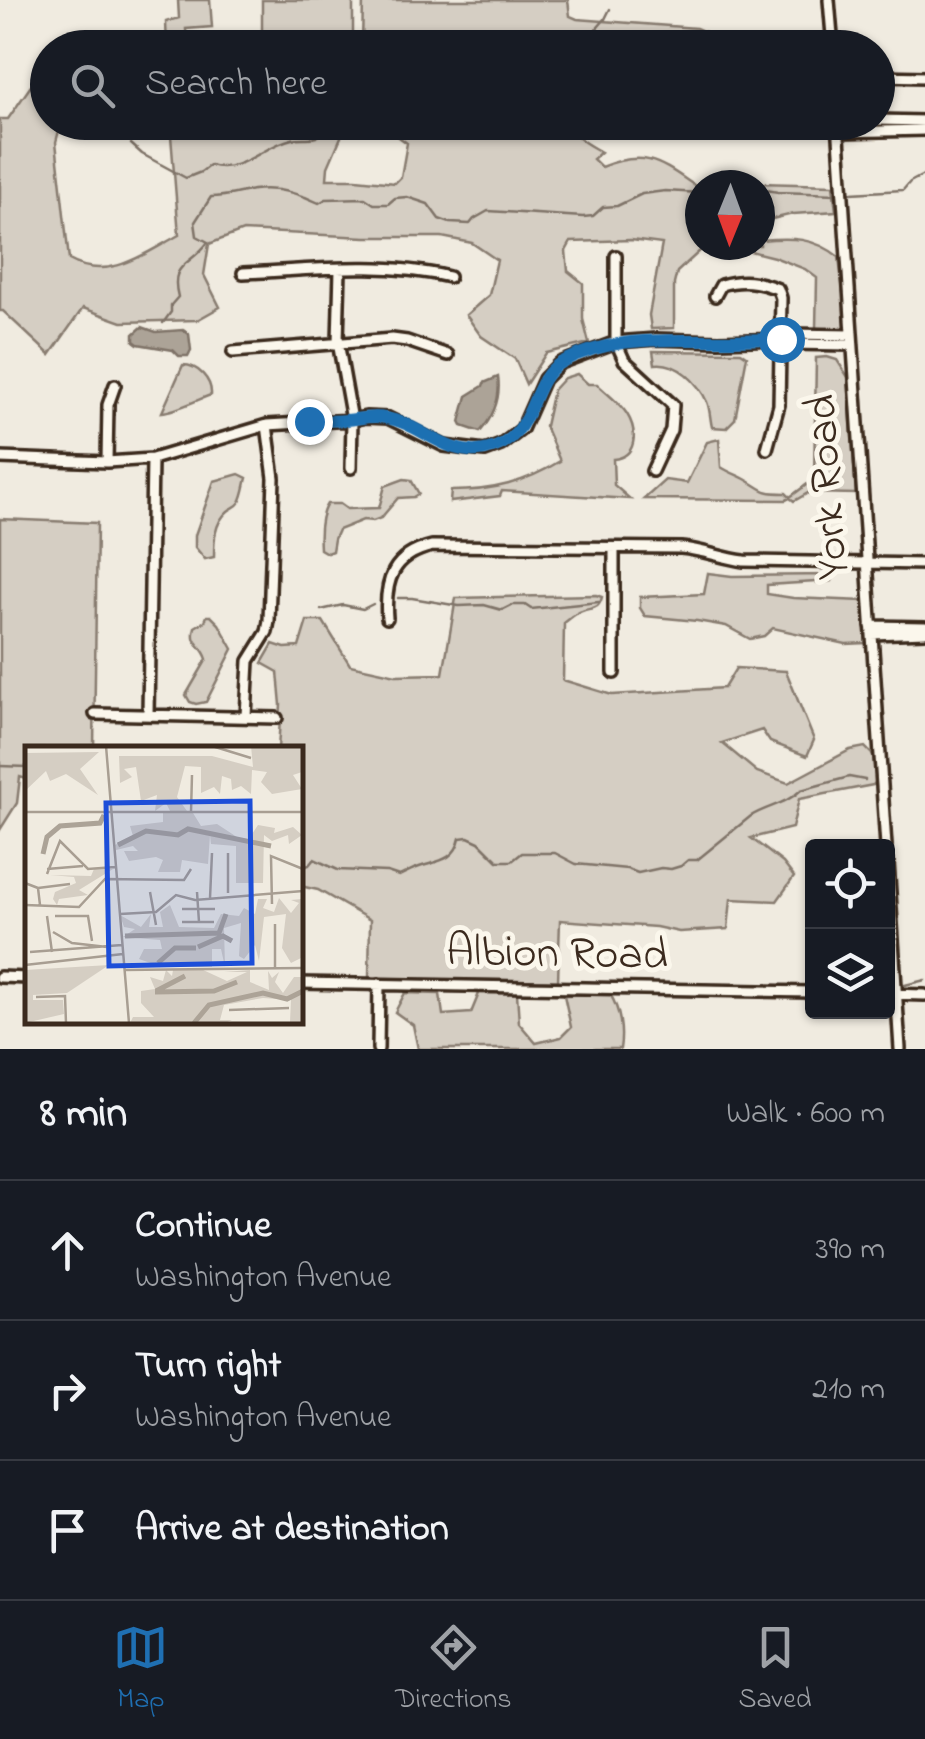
<!DOCTYPE html>
<meta charset="utf-8">
<style>
:root{--surface:#171b24;--page:#242831;--text:#f1f3f6;--muted:#9ea1a6;--line:#363941;--accent:#1f6fb2}
body{margin:0;font-family:"Indie Flower",sans-serif;background:var(--page);color:var(--text)}
.controls{position:absolute;right:30px;bottom:30px;display:grid;overflow:hidden;border-radius:10px;box-shadow:0 2px 8px #0004}
.controls button{width:90px;height:90px;display:grid;place-items:center;padding:0;border:0;border-bottom:2px solid var(--line);background:var(--surface);color:var(--text);font:50px sans-serif}
.compass{position:absolute;left:685px;top:170px;width:90px;height:90px;border-radius:50%;background:var(--surface);box-shadow:0 2px 8px #0004;rotate:181deg}
.stop{position:absolute;width:30px;height:30px;margin:-22px;border:8px solid #1f6fb2;border-radius:50%;background:#fff}
.stop.end{background:#1f6fb2;border-color:#fff;box-shadow:0 2px 10px #0008}
.list{margin:0;padding:0;list-style:none}
h2{display:flex;justify-content:space-between;align-items:center;height:130px;margin:0;padding:0 40px;font-size:42px}
h2 small{font-size:32px;font-weight:400;color:var(--muted)}
.list li{display:grid;grid-template-columns:65px 1fr auto;gap:30px;align-items:center;box-sizing:border-box;height:140px;padding:0 40px;border-top:2px solid var(--line)}
.list b{display:block;font-size:38px;white-space:nowrap}
.list p{margin:0;font-size:32px;white-space:nowrap;color:var(--muted)}
.list em{font-size:32px;font-style:normal;color:var(--muted)}
.icon{flex:none;width:55px;height:55px;fill:none;stroke:currentColor;stroke-width:2;stroke-linecap:round;stroke-linejoin:round}
.map{position:relative;flex:none;width:925px;height:1049px;overflow:hidden}
.search{position:absolute;background:var(--surface);box-shadow:0 2px 8px #0004;left:30px;right:30px;top:30px;height:110px;display:flex;align-items:center;gap:25px;box-sizing:border-box;padding:0 35px;border-radius:55px;color:var(--muted);font-size:38px}
.sheet{height:550px;background:var(--surface)}
nav{display:flex;justify-content:space-around;align-items:center;box-sizing:border-box;height:140px;border-top:2px solid var(--line);background:var(--surface);font-size:28px;color:var(--muted)}
nav a{display:grid;justify-items:center;gap:5px}
nav .on{color:var(--accent)}
.map>svg:first-child{display:block}
.green{fill:#d5cec3;stroke:#887c70;stroke-width:2.5}
.water{fill:#aca397;stroke:#7f7367;stroke-width:2.5}
.lines{fill:none;stroke-linecap:round;stroke-linejoin:round}
.stream{stroke:#7f7367;stroke-width:2.5}
.minor-casing{stroke:#3b2a1e;stroke-width:16}
.minor{stroke:#fbf7ec;stroke-width:9}
.route{stroke:#1f6fb2;stroke-width:12}
.labels{text-anchor:middle;dominant-baseline:central;stroke-width:10;stroke-linejoin:round;paint-order:stroke}
.street-label{font-size:45px;fill:#3b2a1e;stroke:#fbf7ec}
.inset-river{fill:none;stroke:#aca397;stroke-width:5}
.inset-road{fill:none;stroke:#a89e92;stroke-width:2.5}
.view{fill:#1d4ed8;fill-opacity:0.15;stroke:#1d4ed8;stroke-width:5}
.inset-edge{fill:none;stroke:#3b2a1e;stroke-width:5}
</style>
<div class="map">
<svg width="925" height="1049" viewBox="0 0 925 1049">
<rect width="100%" height="100%" fill="#f0ebe0"/>
<filter id="ink" filterUnits="userSpaceOnUse"><feTurbulence type="fractalNoise" baseFrequency=".01" numOctaves="2"/><feDisplacementMap in="SourceGraphic" scale="20" xChannelSelector="R" yChannelSelector="G"/><feConvolveMatrix kernelMatrix="1 2 1 2 8 2 1 2 1" color-interpolation-filters="sRGB"/></filter>
<g filter="url(#ink)">
<path class="green" d="M178,0H210L212,27L186,29L187,47H167L166,22L179,18Z
M262,0H353V47H262Z
M363,0H568L570,16L577,19L696,28L729,42L727,48L362,47Z
M47,51L48,122L61,123L56,142L69,260C108,282 144,254 179,235L170,123H347L328,167L327,179H356L395,183L401,177L407,143L380,123H573C573,139 588,144 601,152L593,159L601,167C648,148 662,164 700,189V245H760V240C791,237 814,237 839,257L847,327L821,331L816,328L817,278L805,269L774,257L746,250L730,251L718,246L701,250L677,272L674,284V328L651,329L649,315L662,244L631,240L571,242L566,251L568,271L583,283V319L589,343L546,353L526,384L515,359L481,336L466,315L489,295L497,260L472,243L442,237H366L243,231L209,244L204,275L220,307L197,320L122,322L83,308L50,355L3,311H0V119H8L35,80Z
M758,183L833,185L836,211L793,214L760,222V185H752Z
M653,351L741,352L747,356L735,419L726,428L712,427C710,419 710,409 707,402C698,382 677,361 655,364Z
M827,357L837,360L848,377L856,494L808,493L794,501L790,498L786,500L644,499L665,480L687,483L707,442L719,439L721,467C729,472 737,475 745,479C765,490 761,493 786,493L790,497L814,479L816,358Z
M183,365C198,365 212,380 211,395C196,400 176,411 162,412Z
M577,374L588,384H597C606,393 620,403 627,414C638,432 637,457 613,459L614,485L630,499L502,491L500,496L450,502L451,491C492,491 525,483 560,461L545,426L553,390L564,378Z
M239,474L247,478C245,485 244,495 240,502C237,507 233,507 228,511C214,523 214,541 214,557L205,559L195,547V535L214,481Z
M404,479L411,480L419,494L414,497L398,498L381,518L373,521L363,520L338,530L334,539L332,551L327,553L320,549C319,534 319,516 327,504H340L347,509L379,508L385,486Z
M0,519L97,523L94,749H28L27,779L20,777L17,803L0,830Z
M708,573L732,576L833,575L832,581L767,585V594L793,598L863,601L866,643L846,644L773,628L764,636L750,639L726,626L697,621L645,616L640,608V597L704,594Z
M596,595L602,597C599,610 593,607 582,611C575,613 570,619 564,623L563,680L612,695L724,688L736,668L786,671L814,740L807,756L770,742L762,730L722,743L757,772L788,783L850,750L865,747L873,755L876,782L873,785L799,799L792,828L751,838L783,863L794,877L777,901L731,899L728,929L679,932L656,927L560,920L558,981L369,978L370,920L318,890L300,886V749H278L281,705L278,672L262,663L273,644L285,648L299,647L307,621H323L350,665L396,675L443,674L456,598Z
M207,616H211L219,624L233,649L206,702L196,704L190,702L186,695L207,659C202,643 190,645 195,627L205,621Z
M480,991L517,993L519,1023L536,1043L561,1037L571,1027L564,995L610,994C620,1010 623,1031 620,1049H418L413,1025L395,1012L405,993L440,994L443,1015L471,1013Z"/>
<path class="water" d="M142,327L156,332L183,330L189,334L191,350L188,356H179L173,350L138,344L134,341V334Z
M498,377C501,398 494,416 480,432L462,426L460,422L467,396L483,386L484,383Z"/>
<g class="lines">
<path class="stream" d="M580,48L605,19L610,9
M131,144L142,154L186,178L201,172L210,165C240,175 264,145 292,139C299,137 308,139 316,137C323,134 328,127 335,122
M760,189L778,192L837,194
M851,193L903,190L910,182L925,174
M163,323L171,312V305L178,297C169,262 191,266 208,242L197,236L195,222L211,197C226,197 238,193 253,190C275,187 299,193 319,203L326,199L365,198L374,204H388L395,198L407,197L428,204L439,219L450,223L470,224L474,219L488,211L583,217L593,216L603,207L617,206L642,194L665,191L700,193
M398,598H412L459,606L484,605L502,610L512,605H525L531,609L599,602
M321,610L343,605L363,609L373,604
M0,766L28,767
M300,868L309,865L314,859L338,870L387,872L399,876C404,874 409,871 414,869C433,861 455,863 460,838L468,837L479,842L498,861H512L522,853H555L576,864L627,869L638,873L661,868L671,869L681,866L688,860H697L751,816C767,806 787,804 801,790L849,777L865,780
M905,985L925,980"/>
<g class="minor-casing">
<path id="minor" d="M829,0L833,48
M878,76L925,77
M878,120L925,121
M838,122L886,846
M839,132L925,130
M616,256V342L624,360L673,405L671,430L652,471
M340,269L338,342L352,420L351,468
M243,273C310,270 383,261 449,277
M715,296L721,285C742,279 757,281 778,289L781,298L779,405L767,449
M781,339L788,344L852,345
M233,352L392,339L407,341L448,355
M0,458L107,462L152,459L267,425L352,420L366,417L388,418L444,446L485,451L501,445L522,429L544,379L560,363L616,342L656,339L719,341L781,339L789,334L851,335
M107,462L108,405L115,385
M614,548V673
M387,618C384,580 393,555 432,546L681,548C703,550 722,558 744,561L925,564
M871,626L925,627
M872,634L925,632
M95,714L277,718
M148,715L152,459
M246,716L249,661L267,632L269,621L274,478L267,425
M888,862L900,1049
M0,977L28,978
M300,983L812,992
M888,994L925,995
M378,1049L379,984"/>
</g>
<use href="#minor" class="minor"/>
</g>
</g>
<g class="lines" filter="url(#ink)">
<path class="route" d="M309,421C322,421 334,421 347,420C360,419 372,415 385,418C421,423 446,458 485,450C539,439 526,382 562,362C613,335 665,341 720,340C740,340 761,339 781,339"/>
</g>
<g class="labels">
<g class="street-label">
<text transform="translate(829 487) rotate(-94)">York Road</text>
<text transform="translate(557 955) rotate(1)">Albion Road</text>
</g>
</g>
<g transform="translate(25 746)">
<rect width="278" height="278" fill="#f0ebe0"/>
<path d="M226,0H277V26L268,29L277,43L247,48L236,36L242,26L227,24L226,48L216,40L207,44L206,33L197,30L195,48L189,41L176,47V21L160,20L152,51L162,65H145L141,57L130,65L132,49L116,55L111,21L99,23L107,31L95,37L94,10H187L228,21ZM74,6L55,23L73,49L41,28L25,35L21,25L0,45V7ZM138,67H168L176,80L192,78L221,97L233,79L250,82L249,87L268,81L277,89L264,98L263,89L247,95L239,89L238,137H211V100L186,98L185,89L183,118L157,114L155,126H133L138,114L131,111L104,115L99,105H113L108,100L91,104L90,99L108,90L105,80L138,76ZM69,123H88L54,144L63,149L34,153L32,159L28,153L30,146L51,137L49,131L25,129L66,130ZM254,152L266,167L274,157L266,154L277,153L276,212L266,217L257,202L261,168L239,171L234,215L230,199L219,213L214,210L216,177L199,182L200,221L196,203H187V221H137L114,213L119,203H137L135,194L98,191L110,183L99,181L95,169L116,181L126,168L124,181H138L135,166L145,159L154,181L189,182L196,168L214,170L219,162L230,168L233,153H242L238,162L249,166ZM84,219L42,247L8,249V254H38L39,268L0,277V224ZM176,223L202,235L222,226H199L225,224V236L244,244L243,225L247,232L254,226L250,236L258,247L269,231H277V277L265,276L266,254L238,252L199,259L195,274H207L200,277H105L108,271H129L116,257V245L130,243L125,231L138,235L141,224L147,230L148,224Z" fill="#d5cec3"/>
<path class="inset-river" d="M93,99L121,85L153,89L163,83L246,100M18,108L22,91L35,80L75,77L79,69M100,190L194,187L201,168M173,201L198,190L207,195M133,217L150,202H171M131,245L160,230M130,246L189,245L212,236M169,277L184,259L238,247L262,253L278,245"/>
<path class="inset-road" d="M81,0L104,277M187,0L226,12M0,66H278M166,66L167,29M203,107V147M22,123L58,120M22,128L35,95L63,123L90,121M0,137L13,142L15,159M13,142L45,138M125,146L131,179M172,146L174,176M185,152L187,107M247,158L246,110L278,123M0,159L54,161L80,133L159,134L166,123M157,163H190M95,168L131,166L151,149L170,154L278,145M22,170L27,206M30,170H63L67,195M157,176H189M28,186L47,197L82,201M5,206L97,199M0,219L98,208M250,222V178M99,224L278,222M11,251L40,250L41,277M204,264L264,262"/>
<path class="view" d="M225,55L227,217L84,220L81,57Z"/>
<rect width="278" height="278" class="inset-edge"/>
</g>
</svg>
<div class="controls">
<button><svg class="icon" aria-label="locate" viewBox="0 0 24 24"><circle cx="12" cy="12" r="6"/><path d="M12 2v4M12 18v4M2 12h4M18 12h4"/></svg></button>
<button><svg class="icon" aria-label="layers" viewBox="0 0 24 24"><path d="M12 4l9 5-9 5-9-5zM3 14l9 5 9-5"/></svg></button>
</div>
<svg class="compass" viewBox="-18 -18 36 36"><path d="M0-13l5 13h-10z" fill="#e53935"/><path d="M0 13l5-13h-10z" fill="#9ea1a6"/></svg>
<div class="stop" style="left:781px;top:339px"></div>
<div class="stop end" style="left:309px;top:421px"></div>
<div class="search"><svg class="icon" aria-label="search" viewBox="0 0 24 24"><circle cx="10" cy="10" r="6"/><path d="M15 15l6 6"/></svg>Search here</div>
</div>
<section class="sheet">
<h2>8 min<small>Walk · 600 m</small></h2>
<ul class="list">
<li><svg class="icon" aria-label="ahead" viewBox="0 0 24 24"><path d="M12 20V5M6 11l6-6 6 6"/></svg><div><b>Continue</b><p>Washington Avenue</p></div><em>390 m</em></li>
<li><svg class="icon" aria-label="right" viewBox="0 0 24 24"><path d="M7 20v-9h11M14 6l5 5-5 5"/></svg><div><b>Turn right</b><p>Washington Avenue</p></div><em>210 m</em></li>
<li><svg class="icon" aria-label="arrive" viewBox="0 0 24 24"><path d="M6 21V4h12l-3 4 3 4H6"/></svg><div><b>Arrive at destination</b></div></li>
</ul>
</section>
<nav>
<a class="on"><svg class="icon" aria-label="map" viewBox="0 0 24 24"><path d="M3 6l6-2 6 2 6-2v14l-6 2-6-2-6 2zM9 4v14M15 6v14"/></svg>Map</a>
<a><svg class="icon" aria-label="directions" viewBox="0 0 24 24"><path d="M12 3l9 9-9 9-9-9zM9 14v-3h6M13 9l2 2-2 2"/></svg>Directions</a>
<a><svg class="icon" aria-label="saved" viewBox="0 0 24 24"><path d="M7 4h10v16l-5-4-5 4z"/></svg>Saved</a>
</nav>
